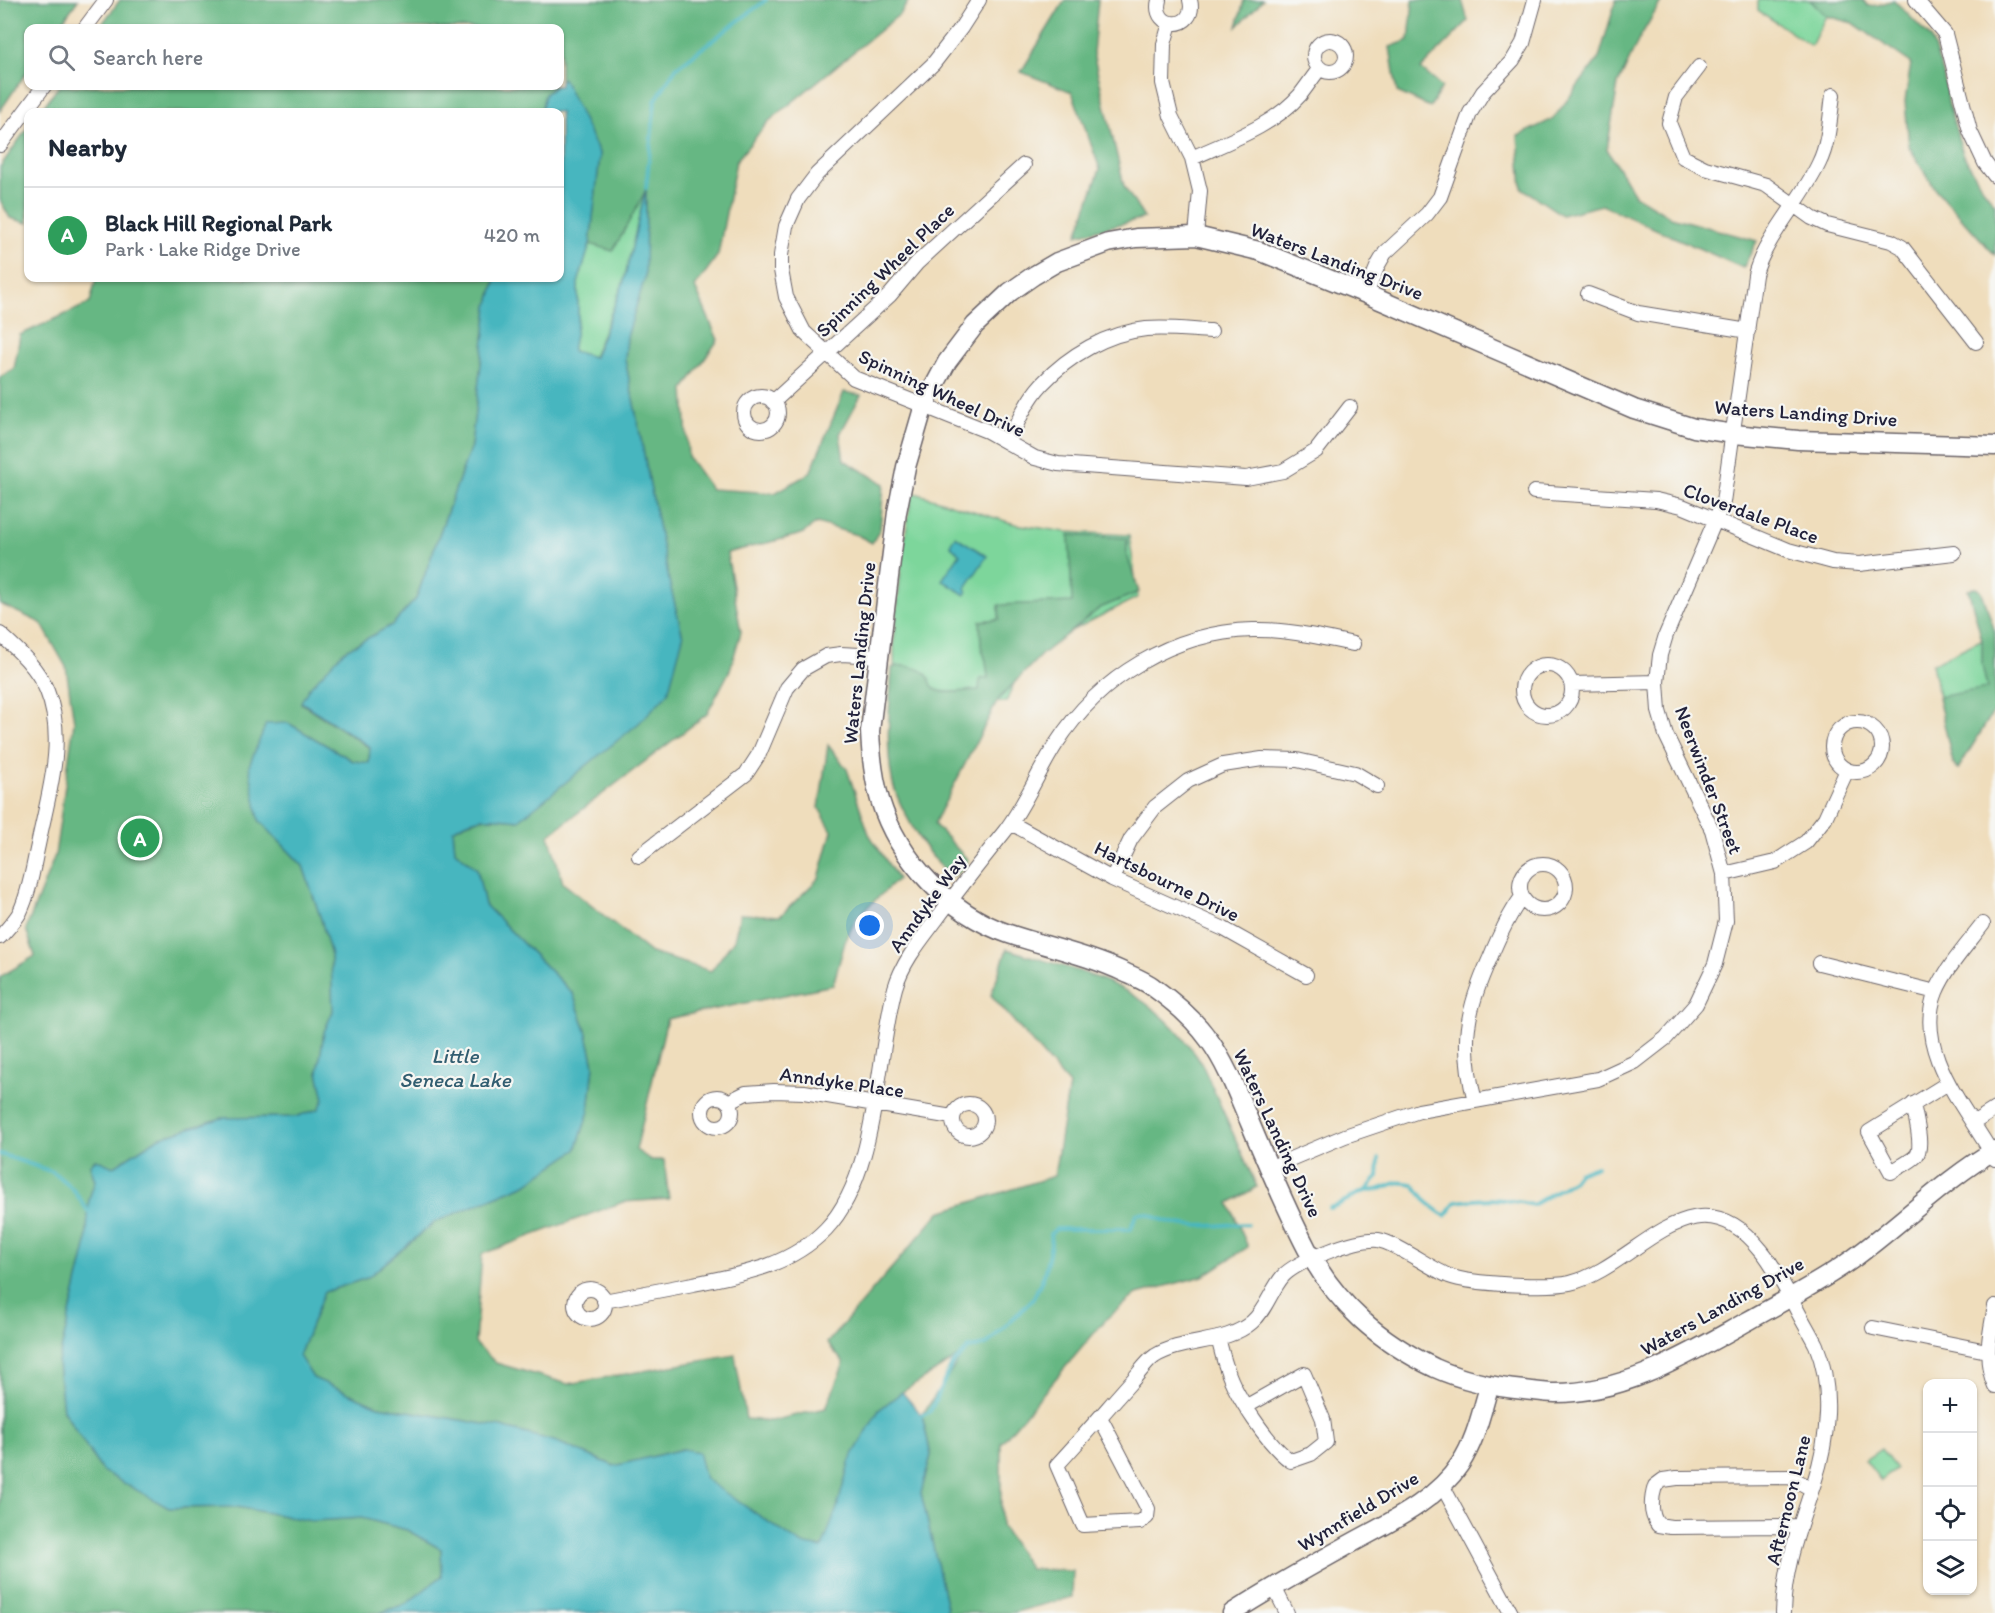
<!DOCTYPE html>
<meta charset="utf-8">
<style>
:root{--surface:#fff;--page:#f6f6f7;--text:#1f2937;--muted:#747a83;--line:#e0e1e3;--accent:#d1495b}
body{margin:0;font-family:Itim,sans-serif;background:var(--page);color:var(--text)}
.controls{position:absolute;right:18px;bottom:18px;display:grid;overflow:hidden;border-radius:12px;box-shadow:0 2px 4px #0004}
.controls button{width:54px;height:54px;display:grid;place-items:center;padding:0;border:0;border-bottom:2px solid var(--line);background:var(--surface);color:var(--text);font:30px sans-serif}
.you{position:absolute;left:870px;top:926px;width:21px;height:21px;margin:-15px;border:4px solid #fff;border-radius:50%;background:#1a73e8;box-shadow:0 0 0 9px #1a73e833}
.badge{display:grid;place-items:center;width:39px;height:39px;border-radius:50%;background:var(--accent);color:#fff;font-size:20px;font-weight:700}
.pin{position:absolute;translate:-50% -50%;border:3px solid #fff;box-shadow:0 2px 6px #0006}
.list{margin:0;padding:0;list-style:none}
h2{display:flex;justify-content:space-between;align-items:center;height:78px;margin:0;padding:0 24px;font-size:26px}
h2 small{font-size:20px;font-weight:400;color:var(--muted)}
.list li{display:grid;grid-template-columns:39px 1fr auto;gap:18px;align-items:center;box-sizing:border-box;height:96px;padding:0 24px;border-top:2px solid var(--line)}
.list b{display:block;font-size:22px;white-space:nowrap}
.list p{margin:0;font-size:20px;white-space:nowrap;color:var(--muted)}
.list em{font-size:20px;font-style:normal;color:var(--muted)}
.icon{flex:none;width:33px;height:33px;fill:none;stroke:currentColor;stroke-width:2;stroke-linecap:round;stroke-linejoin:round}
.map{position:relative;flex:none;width:1995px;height:1613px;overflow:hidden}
.search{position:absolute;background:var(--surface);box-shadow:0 2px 4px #0004;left:24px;top:24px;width:540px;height:66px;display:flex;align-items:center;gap:15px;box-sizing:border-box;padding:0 21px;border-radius:12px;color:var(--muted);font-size:22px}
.panel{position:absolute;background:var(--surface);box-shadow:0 2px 4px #0004;left:24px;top:108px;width:540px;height:174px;border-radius:12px}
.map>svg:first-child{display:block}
.green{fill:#7dd69b;stroke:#507c6b;stroke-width:1.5}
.forest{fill:#66b783;stroke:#446c5f;stroke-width:1.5}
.water{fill:#47b6bf;stroke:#346c7d;stroke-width:1.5}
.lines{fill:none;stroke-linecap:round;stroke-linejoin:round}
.stream{stroke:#47b6bf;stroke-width:4}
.street-casing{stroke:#6a6368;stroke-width:16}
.secondary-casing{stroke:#6a6368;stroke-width:21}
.street{stroke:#fff;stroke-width:14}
.secondary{stroke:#fff;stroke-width:18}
.labels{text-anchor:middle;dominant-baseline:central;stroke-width:4.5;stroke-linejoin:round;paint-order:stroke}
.street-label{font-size:20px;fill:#22223b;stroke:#f6f6f2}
.water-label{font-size:21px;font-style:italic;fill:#315d70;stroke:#f6f6f2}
</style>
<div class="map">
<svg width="1995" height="1613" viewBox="0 0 1995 1613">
<rect width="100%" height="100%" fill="#f6f6f2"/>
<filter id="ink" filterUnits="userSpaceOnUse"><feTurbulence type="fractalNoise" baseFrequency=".0167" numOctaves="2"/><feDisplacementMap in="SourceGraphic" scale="12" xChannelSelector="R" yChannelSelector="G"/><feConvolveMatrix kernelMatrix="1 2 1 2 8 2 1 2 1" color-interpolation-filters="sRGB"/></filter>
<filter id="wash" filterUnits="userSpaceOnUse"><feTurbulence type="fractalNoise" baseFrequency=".008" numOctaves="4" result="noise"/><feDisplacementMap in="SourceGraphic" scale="24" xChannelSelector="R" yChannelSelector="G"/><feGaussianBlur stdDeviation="1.35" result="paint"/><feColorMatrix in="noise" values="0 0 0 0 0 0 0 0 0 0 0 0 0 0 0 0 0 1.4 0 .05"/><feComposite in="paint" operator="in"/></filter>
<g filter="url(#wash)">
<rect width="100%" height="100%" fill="#efddbc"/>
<path class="green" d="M1758,0H1810L1826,16L1811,46L1758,10Z
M646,188L624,281L593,357L572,351L578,318V283L590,244L613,250Z
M912,492L1015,524L1066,532L1129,535L1138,597L1057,638L1020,669L1006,702L895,708L894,641L902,558Z
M1995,633V709L1958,769L1953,763L1932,664Z
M1881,1449L1896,1469L1881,1481L1865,1460Z"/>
<path class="forest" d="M0,0H78L58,28H28V70L0,111Z
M120,0H909L901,13L768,122L736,161L718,255L695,287L718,340L684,389L688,457L711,489L775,493L810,473L844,392L861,395L840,434L844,460L884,484L880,529L872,543L857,535L817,523L802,534L727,553L741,632L730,670L707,714L549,835L563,883L651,953L711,971L734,940L740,914L780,916L819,878L832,831L819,808L828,745L847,769L869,834L898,879L857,917L845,942L833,985L667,1019L636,1150L651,1160H664L669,1199L623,1202L482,1254L475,1343L496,1363L568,1384L735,1355L746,1419L771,1421L826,1408L844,1363L827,1343L940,1212L1054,1176L1069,1085L991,995L1007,949C1092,976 1150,983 1202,1064L1257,1187L1229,1203L1248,1247L1203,1276L1137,1294L1107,1318L1001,1443V1525L1030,1569L1073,1571L1072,1597L1012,1613H946L947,1608L921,1493L931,1455L922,1415L963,1354L902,1392L879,1410L822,1548L801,1544L704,1479L682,1449L615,1466L557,1442L501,1427L378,1406L313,1378L299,1356L324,1292L367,1278L435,1222L526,1184L576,1150L589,1111L594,1065L586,1030L573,994L485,905L477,869L455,851L453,830C478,815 492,817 520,820L683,637L670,585L625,359L627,337L645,277L646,190L613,251L590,244L600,155L563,79L560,81V28H99Z
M1065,0H1098L1093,53L1124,186L1144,218L1077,235L1100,169L1072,92L1021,72Z
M1244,0H1263L1237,27Z
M1413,0H1462L1468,21L1421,69L1442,87L1430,107L1397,92L1390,47L1409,40Z
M1616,0H1662L1639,39L1618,84L1607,149L1635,195L1671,217L1757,241L1743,268L1602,205L1562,215L1522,188L1518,136L1553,119L1599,58Z
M1810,0H1863L1868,6L1878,5L1894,0L1931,38L1943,73L1949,106L1963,154L1982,187L1995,204V255L1936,190L1909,147L1905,101L1911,63L1853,23L1826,16Z
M59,86H555L545,94L541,112H39Z
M28,127V223L10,218L0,200V167Z
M96,278H496L488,307L471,446L416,599L392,625L344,651L301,703L370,748L369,763L353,761L288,723L259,820L303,866L321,919L331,955L333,1011L324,1032L318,1072L324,1099L319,1109L295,1117L222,1118L158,1138L113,1167L95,1159L90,1165L95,1181L89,1199L86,1247L58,1363L63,1411L102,1470L169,1508L237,1507L311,1521L362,1518L407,1530L441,1549L442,1576L406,1604L380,1613H0V977L35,956L26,929L55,855L74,722L66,667L41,623L0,604V377L14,369L20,335L90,303Z
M1069,535L1127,538V555L1139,592L1100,608L1041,655L998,700L934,824L968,860L960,872L952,876C936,864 924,847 914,830C906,815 895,796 892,779C885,742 890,705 892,668C900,663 919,667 927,675C931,679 930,687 937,690C948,695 967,690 979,690L980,679L988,678L986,661L981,646L980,621L999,619V605L1072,602Z
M1976,588L1982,592L1995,632V709L1958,769L1953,763L1938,697L1987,688L1982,665V640L1968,589Z"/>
<path class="water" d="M563,78L600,155L590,244L578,283V318L572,351L594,357L624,281L646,188L645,277L627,337L625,359L670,585L683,637L668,693L639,723L519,820C493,817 476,814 453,830L455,851L477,869L485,905L573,994L586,1030L594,1065L589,1111L576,1150L526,1184L435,1222L367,1278L324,1292L299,1356L313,1378L378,1406L501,1427L557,1442L614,1466L683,1449L698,1452L705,1479L801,1544L822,1548L837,1508L850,1460L879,1410L902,1392L922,1415L931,1455L921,1493L947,1608L946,1613H380L406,1604L442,1576L441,1549L407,1530L362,1518L311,1521L237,1507L169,1508L102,1471L63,1410L58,1363L86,1247L89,1199L95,1181L90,1165L96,1159L113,1167L158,1138L222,1118L295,1117L319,1109L324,1099L318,1072L324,1032L333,1011L331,955L321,919L303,866L259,820L249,766L266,724L288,723L353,761L369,763L370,747L301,702L309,688L344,651L392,625L416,599L471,446L488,307L496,278H560V112H541L545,94L555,86H560V81Z
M955,536L987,556L965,589L967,590L965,595L942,580L960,554L950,545Z"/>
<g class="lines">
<path class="stream" d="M646,188L655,101L676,68L766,0
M0,1154L53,1172L73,1189L88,1211
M1365,1191L1378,1177L1379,1158
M1329,1208C1343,1204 1353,1195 1365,1191C1370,1190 1375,1191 1380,1189C1397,1184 1392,1180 1413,1184L1427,1202L1445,1216L1456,1202C1485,1198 1504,1198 1533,1205L1572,1181L1578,1173L1597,1166
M922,1415L930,1412L951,1366L969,1348L986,1345L1033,1299L1044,1275L1051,1244L1050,1234L1056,1229H1131L1136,1214C1147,1211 1153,1217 1163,1220C1190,1230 1220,1224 1248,1224"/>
</g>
</g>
<g filter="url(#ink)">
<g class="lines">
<g class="street-casing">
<path id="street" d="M979,0L961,28L933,64L817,174L798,199L786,226L781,255V270L786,297L804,332L854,378L987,431L1035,458L1058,464L1246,478L1283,471L1316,451L1350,407
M1159,0C1151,31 1198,31 1190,0
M1916,0L1945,34L1970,131L1985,163L1995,176
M1170,23L1164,44L1163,83L1171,116L1192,158L1200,191L1196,236
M85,28L106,0
M1314 56a16 16 0 1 1 32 0a16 16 0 1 1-32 0Z
M1699,67L1676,97L1669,123L1683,157L1705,168L1766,185L1812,218L1827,225L1891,241L1902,247L1976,342
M0,145L44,86
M1192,158C1229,141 1273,126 1300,95C1307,86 1313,77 1320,68
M1366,294L1378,265L1385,253L1427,214L1440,197L1470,113L1483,92L1513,60L1523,43L1535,0
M1588,294L1638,313L1748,331
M744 413a17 17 0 1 1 34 0a17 17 0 1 1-34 0Z
M773,402L890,295L917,263L1024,165
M1008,443C1017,423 1027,400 1042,384C1069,355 1107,333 1146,329C1167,327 1190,330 1211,331
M1534,492L1656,500L1682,506L1788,550L1833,562L1859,564L1954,553
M0,634C18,650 38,668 47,691C67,740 48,795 38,845C33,867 30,891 20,912C15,921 7,929 0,937
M1522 690a25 25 0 1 1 50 0a25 25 0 1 1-50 0Z
M1572,684L1657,682
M1832 747a25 25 0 1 1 50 0a25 25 0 1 1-50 0Z
M1011,823L1112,879L1224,929L1306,975
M639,856L746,774L759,754L787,688L803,669L826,656L841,654L878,656
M1520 887a23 23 0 1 1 46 0a23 23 0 1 1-46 0Z
M1724,874L1775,862L1806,842L1825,818L1847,770
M1112,879L1131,839L1155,807L1188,781L1223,765L1262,759L1297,760L1355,773L1377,786
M1983,924C1967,945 1946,968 1936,992C1912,1051 1969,1111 1995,1159
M1819,963L1936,992
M702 1112a15 15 0 1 1 30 0a15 15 0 1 1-30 0Z
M1475,1101C1460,1044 1466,1011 1490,958C1499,936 1508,916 1522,897
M728,1102L746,1093L774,1091L804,1092L952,1117
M953 1120a16 16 0 1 1 32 0a16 16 0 1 1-32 0Z
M1913,1104C1915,1116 1924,1147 1916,1156C1910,1162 1899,1167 1891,1172L1869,1132L1948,1083
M1973,1123L1995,1109
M1269,1168L1345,1136L1419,1111L1598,1079L1635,1062L1666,1038L1696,1004L1715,964L1726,921L1724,874L1712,830L1666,735L1659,711L1657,682L1660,655L1666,635L1723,502L1755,275C1764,239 1802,200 1819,163C1829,143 1830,117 1833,95
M575 1304a15 15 0 1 1 30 0a15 15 0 1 1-30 0Z
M604,1301C634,1295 663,1290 693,1284C742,1274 789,1267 826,1229C878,1175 876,1059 895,988C902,963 920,941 936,920C958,890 981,861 1005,831C1025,805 1038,772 1056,744C1099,677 1173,632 1253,630C1287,629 1320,637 1353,644
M1995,1306C1990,1334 1983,1359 1995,1386
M1873,1328L1987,1351
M1218,1338C1221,1348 1223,1359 1227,1369C1235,1395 1269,1446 1291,1461L1311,1454L1326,1442L1323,1419L1304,1374L1247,1406
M1100,1417L1148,1509L1147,1517L1140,1522L1083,1525L1057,1465C1082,1438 1106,1410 1130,1383C1138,1375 1146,1362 1155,1356C1184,1338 1226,1345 1252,1322C1266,1310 1271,1290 1283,1276C1297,1261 1357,1238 1378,1240C1396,1243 1430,1268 1449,1276C1470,1284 1548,1288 1570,1283C1636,1268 1693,1165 1761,1250C1774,1265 1783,1285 1793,1302C1800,1317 1809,1331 1816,1345C1834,1388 1828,1440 1814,1483C1800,1526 1784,1567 1783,1613
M1442,1485L1511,1613
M1799,1526L1671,1527L1658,1525C1650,1514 1651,1499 1655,1486L1663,1480L1677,1478L1790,1477L1812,1489
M1274,1587L1287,1613"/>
</g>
<g class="secondary-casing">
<path id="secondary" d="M1995,446L1798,440L1734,434L1694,428L1634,409L1366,294L1259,251L1196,236L1136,238L1108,243L1057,262L1033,276L1010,292L975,325L947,362L924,405L906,467L897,512L870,731C871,754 873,777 880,800C898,859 950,914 1009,934C1048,947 1088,955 1126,973C1135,977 1145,981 1153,987C1174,1002 1194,1019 1209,1040C1227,1065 1238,1095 1250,1123C1268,1166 1286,1208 1307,1249C1337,1305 1379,1341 1435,1368C1464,1381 1493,1387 1524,1390C1534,1391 1545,1393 1555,1393C1626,1393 1688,1354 1748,1321C1783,1301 1821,1282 1854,1258C1902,1223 1944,1180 1995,1150
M1232,1613C1268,1590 1305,1569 1343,1548C1383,1525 1434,1504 1460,1464C1476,1440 1481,1413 1489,1387"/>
</g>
<use href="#street" class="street"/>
<use href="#secondary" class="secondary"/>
</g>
</g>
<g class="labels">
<g class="street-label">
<text transform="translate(1337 261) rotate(21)">Waters Landing Drive</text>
<text transform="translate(885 270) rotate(-44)">Spinning Wheel Place</text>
<text transform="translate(942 393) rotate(25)">Spinning Wheel Drive</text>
<text transform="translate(1806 413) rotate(4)">Waters Landing Drive</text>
<text transform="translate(1751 513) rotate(20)">Cloverdale Place</text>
<text transform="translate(859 653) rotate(-84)">Waters Landing Drive</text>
<text transform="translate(1709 780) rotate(69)">Neerwinder Street</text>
<text transform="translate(1167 881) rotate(26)">Hartsbourne Drive</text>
<text transform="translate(927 903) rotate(-54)">Anndyke Way</text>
<text transform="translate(842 1082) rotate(8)">Anndyke Place</text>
<text transform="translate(1278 1133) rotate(65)">Waters Landing Drive</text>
<text transform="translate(1722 1306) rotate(-29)">Waters Landing Drive</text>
<text transform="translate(1788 1500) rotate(-76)">Afternoon Lane</text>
<text transform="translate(1358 1511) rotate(-31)">Wynnfield Drive</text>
</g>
<g class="water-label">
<text x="455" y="1055">Little<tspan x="455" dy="24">Seneca Lake</tspan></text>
</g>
</g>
</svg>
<div class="controls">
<button>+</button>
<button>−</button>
<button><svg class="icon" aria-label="locate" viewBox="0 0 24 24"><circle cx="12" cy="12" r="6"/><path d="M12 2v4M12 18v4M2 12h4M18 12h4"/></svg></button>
<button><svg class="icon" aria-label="layers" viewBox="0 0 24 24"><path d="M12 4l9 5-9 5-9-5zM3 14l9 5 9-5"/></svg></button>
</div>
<div class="you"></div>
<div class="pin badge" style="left:140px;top:838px;background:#2e9e5b">A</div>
<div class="search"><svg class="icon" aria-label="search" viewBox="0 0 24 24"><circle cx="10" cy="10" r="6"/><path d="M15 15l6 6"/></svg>Search here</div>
<section class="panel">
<h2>Nearby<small></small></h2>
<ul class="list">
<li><span class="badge" style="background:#2e9e5b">A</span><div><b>Black Hill Regional Park</b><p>Park · Lake Ridge Drive</p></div><em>420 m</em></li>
</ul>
</section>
</div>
